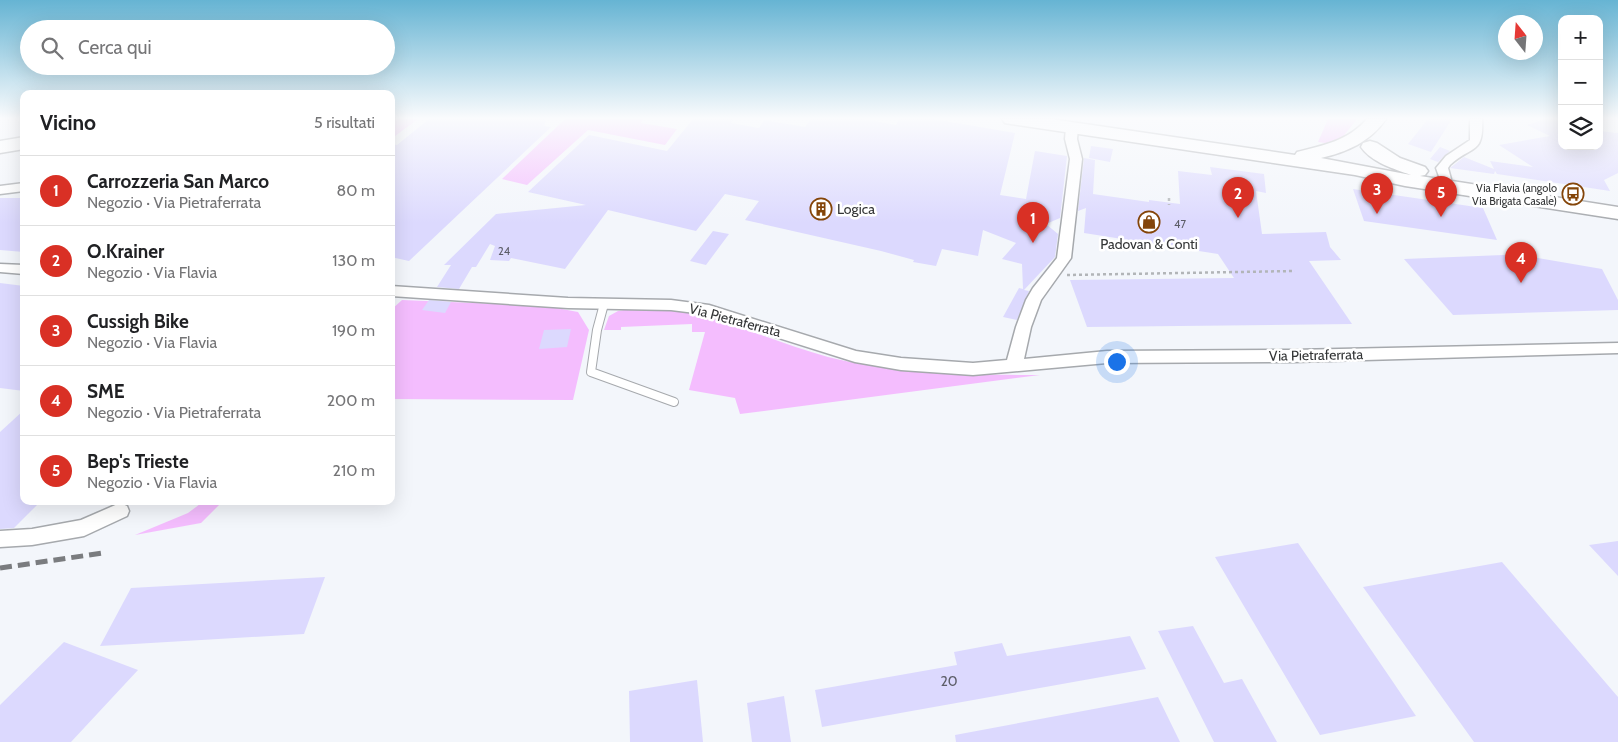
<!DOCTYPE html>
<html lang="it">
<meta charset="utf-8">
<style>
:root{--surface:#fff;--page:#f2f2f2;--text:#202124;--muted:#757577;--line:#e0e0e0;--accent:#d93025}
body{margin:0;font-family:Cabin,sans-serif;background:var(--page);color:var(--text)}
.controls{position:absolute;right:15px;top:15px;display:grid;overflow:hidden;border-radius:10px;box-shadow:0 5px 20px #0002}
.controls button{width:45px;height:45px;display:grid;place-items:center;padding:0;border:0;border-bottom:1px solid var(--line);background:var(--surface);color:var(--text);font:25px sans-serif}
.compass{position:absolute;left:1498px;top:15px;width:45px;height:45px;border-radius:50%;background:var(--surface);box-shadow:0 5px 20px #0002;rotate:343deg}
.you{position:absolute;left:1116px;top:361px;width:18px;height:18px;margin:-12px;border:4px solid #fff;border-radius:50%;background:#1a73e8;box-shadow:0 0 0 8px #1a73e833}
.badge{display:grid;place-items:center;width:32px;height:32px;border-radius:50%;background:var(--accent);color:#fff;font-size:16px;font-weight:700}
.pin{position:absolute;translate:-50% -41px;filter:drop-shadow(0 1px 2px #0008)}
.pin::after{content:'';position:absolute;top:26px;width:18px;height:15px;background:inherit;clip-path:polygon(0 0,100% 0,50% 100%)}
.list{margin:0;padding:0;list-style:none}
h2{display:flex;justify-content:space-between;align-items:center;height:65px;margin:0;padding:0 20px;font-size:21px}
h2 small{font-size:16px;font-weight:400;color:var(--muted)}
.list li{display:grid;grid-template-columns:32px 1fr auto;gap:15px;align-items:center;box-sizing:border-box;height:70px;padding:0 20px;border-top:1px solid var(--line)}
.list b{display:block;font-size:19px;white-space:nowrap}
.list p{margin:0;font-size:16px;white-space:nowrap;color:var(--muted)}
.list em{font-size:16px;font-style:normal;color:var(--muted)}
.icon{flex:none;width:28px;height:28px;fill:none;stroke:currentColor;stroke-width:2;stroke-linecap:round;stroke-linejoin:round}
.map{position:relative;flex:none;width:1618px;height:742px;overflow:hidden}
.search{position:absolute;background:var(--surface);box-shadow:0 5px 20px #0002;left:20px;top:20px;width:375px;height:55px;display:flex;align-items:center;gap:12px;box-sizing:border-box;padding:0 18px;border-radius:28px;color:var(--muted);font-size:19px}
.panel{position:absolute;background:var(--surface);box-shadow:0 5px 20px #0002;left:20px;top:90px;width:375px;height:415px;border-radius:10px}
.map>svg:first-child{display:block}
.green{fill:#f4bdfe}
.building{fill:#dcd9fe}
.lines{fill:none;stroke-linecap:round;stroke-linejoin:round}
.service-casing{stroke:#a6a9ad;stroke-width:10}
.minor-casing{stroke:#a6a9ad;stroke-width:3}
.primary-casing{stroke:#a6a9ad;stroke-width:3}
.path{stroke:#b2b5b8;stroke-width:2.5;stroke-dasharray:3 3;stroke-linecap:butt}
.service{stroke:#fff;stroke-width:8}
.minor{fill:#fff;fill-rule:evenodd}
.primary{fill:#fff;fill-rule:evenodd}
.rail{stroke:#7a7c7f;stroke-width:5;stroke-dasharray:12 6;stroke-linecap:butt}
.labels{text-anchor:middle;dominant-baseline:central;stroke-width:5;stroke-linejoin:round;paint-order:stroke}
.far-poi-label{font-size:11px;fill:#323435;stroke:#fff;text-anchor:end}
.number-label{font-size:11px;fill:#5c5d67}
.poi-label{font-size:14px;fill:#323435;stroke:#fff;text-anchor:start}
.street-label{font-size:14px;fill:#323435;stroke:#fff}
.near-number-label{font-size:14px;fill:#5c5d67}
</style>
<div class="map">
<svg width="1618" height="742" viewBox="0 0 1618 742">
<rect width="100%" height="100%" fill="#f3f6fb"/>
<path class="green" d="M391,119H418L391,139Z
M565,119H643L641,123L677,129L665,145L588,130L527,185L502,179Z
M1328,119H1357L1342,138L1332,144L1318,142Z
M402,300L546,306L578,312L589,330L573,400L391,399V310Z
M630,309C651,310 674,309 694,314C740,325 783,345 828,357C898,374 969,375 1040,375L740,414L735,398L689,390L705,332H692V324L621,327V330H604L609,316L618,311Z
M204,501H223L201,523L135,535L188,513Z"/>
<path class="building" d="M429,119H546L544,126L551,127L409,261L391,257V144L397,145Z
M693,119H733L731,123L759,128L764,120L805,127L811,119H864L896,125L899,119H933L1015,133L1000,195L1026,199L1035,151L1067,156L1060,218L1046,224L1058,234L1055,257L1024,290L1029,291L1017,320L1003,317L1019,288L1023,289L1022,264L1002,259L1016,243L983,230L978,256L942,249L936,266L913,262L914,260L881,251L745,220L759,201L725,194L696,231L608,210L565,269L516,259L511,258L509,261L490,260L495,246L490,244L476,267H472L459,289L437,287L451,265H444L496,214L586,205L528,192L589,135L667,151Z
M1428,119H1452L1431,152L1408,144Z
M1544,119H1554L1562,123V146H1599V131L1618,133V173L1604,180L1610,191L1497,174L1495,171L1494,174L1450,168L1464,157L1494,169L1490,161L1533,167L1499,145L1550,136L1527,125Z
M1091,146L1113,149L1110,162L1089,158Z
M1440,147L1450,151L1438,162L1430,159Z
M1084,158L1095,160L1093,194L1149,202V200L1180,204L1178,171L1212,175L1210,167L1264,174L1266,193L1256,191L1262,234L1326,232L1330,247L1341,260L1309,261L1352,324L1087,327L1070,280L1234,278L1218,254L1084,233L1086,208L1078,211Z
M1353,189L1483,208L1497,240L1364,221Z
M0,198H24V252L0,250Z
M713,231L729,234L706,265L690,261Z
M1503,255L1532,257L1602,269L1618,300V310L1453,315L1404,259Z
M0,283L24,286V391L0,388Z
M429,300L451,302L445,313L422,310Z
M571,329L567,347L539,349L544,330Z
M24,410V501H41L14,528L0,529V432Z
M1618,541V576L1589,545Z
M1298,543L1391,679L1416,716L1320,735L1215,557Z
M1502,562L1618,697V742H1474L1363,587Z
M325,577L304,634L100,646L131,588Z
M1193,626L1224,683L1242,679L1277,742H1214L1158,631Z
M1130,636L1146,669L822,727L815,690L957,665L954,652L1002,643L1007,656Z
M64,642L138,670L71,742H0V705Z
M697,680L703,742H630L629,691Z
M784,696L791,742H752L747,703Z
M1158,697L1180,742H956L955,735Z"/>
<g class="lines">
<g class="service-casing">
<path id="service" d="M604,304L597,330L591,372L674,402"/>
</g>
<g class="minor-casing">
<path id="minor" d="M1470,119H1482C1484,155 1472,145 1450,165L1448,168L1451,179L1449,182H1441L1436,168L1446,156L1470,140Z
M1072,124L1078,128L1077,139L1082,159L1071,258L1041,300L1031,327L1024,359L1107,351L1293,350L1618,343V353L1293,362L1107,363L973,375L901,370L855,362L703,314L671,310L568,308L391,296V286L568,298L671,300L709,305L856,351L901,358L973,363L1007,360L1016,327L1026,300L1033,288L1057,258L1070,159L1065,139L1066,128Z
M24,183V191L0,194V186Z
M0,264L24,265V274L0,272Z
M120,503L127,506L129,511L127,516L84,536L32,545L0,547V531L32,529L81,520Z"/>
</g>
<g class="primary-casing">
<path id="primary" d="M1002,119H1051L1295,155L1297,152C1324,145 1348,141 1367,119H1386C1370,142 1347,152 1321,158L1411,175C1394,169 1371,162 1361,147L1363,143L1370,141L1377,143L1400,158L1425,167L1428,171L1425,175L1420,176L1618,207V219L1405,186L1355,175L1011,124L1005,123Z
M24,137V149L0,153V141Z"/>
</g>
<path class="path" d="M1169,198V205
M1067,275L1295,271"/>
<use href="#service" class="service"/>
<use href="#minor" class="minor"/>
<use href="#primary" class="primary"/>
<path class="rail" d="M0,568L103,553"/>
</g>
<linearGradient id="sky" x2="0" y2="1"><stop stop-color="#66b4d3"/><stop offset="0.53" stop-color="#fafbfd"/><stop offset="1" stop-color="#fafbfd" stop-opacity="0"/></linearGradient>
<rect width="1618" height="223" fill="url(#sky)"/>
<defs>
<g id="bus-ring" transform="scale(1.125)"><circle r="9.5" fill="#fff" stroke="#844509" stroke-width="1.5"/><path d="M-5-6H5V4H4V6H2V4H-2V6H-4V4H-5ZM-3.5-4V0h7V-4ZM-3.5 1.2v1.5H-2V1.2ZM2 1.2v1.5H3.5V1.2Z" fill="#844509"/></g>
<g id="building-ring" transform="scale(1.125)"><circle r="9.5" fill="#fff" stroke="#844509" stroke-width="1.5"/><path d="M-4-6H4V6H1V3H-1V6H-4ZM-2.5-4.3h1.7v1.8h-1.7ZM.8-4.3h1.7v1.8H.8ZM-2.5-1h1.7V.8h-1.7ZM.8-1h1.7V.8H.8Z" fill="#844509"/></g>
<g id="shop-ring" transform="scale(1.125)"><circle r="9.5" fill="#fff" stroke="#844509" stroke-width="1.5"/><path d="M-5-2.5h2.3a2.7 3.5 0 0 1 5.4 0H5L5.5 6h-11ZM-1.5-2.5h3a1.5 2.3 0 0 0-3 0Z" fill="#844509"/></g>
</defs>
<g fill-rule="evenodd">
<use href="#bus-ring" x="1573" y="194"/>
<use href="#building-ring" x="821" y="209"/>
<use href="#shop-ring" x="1149" y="222"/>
</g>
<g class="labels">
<g class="far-poi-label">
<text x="1557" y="188">Via Flavia (angolo<tspan x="1557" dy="13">Via Brigata Casale)</tspan></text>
</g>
<g class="number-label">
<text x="1180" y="224">47</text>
<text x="504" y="251">24</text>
</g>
<g class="poi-label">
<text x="837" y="209">Logica</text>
<text x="1149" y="244" text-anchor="middle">Padovan &amp; Conti</text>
</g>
<g class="street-label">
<text transform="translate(735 320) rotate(15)">Via Pietraferrata</text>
<text transform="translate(1316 355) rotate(-1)">Via Pietraferrata</text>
</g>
<g class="near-number-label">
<text x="949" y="681">20</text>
</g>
</g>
</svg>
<div class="controls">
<button>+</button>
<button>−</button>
<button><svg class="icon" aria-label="layers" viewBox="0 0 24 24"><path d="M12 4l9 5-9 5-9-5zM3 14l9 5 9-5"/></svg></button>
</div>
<svg class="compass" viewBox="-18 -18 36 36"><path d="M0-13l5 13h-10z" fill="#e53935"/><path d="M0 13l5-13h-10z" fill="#757577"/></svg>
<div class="you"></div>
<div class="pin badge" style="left:1033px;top:243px">1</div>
<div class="pin badge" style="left:1238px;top:218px">2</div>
<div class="pin badge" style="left:1377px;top:214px">3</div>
<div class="pin badge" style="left:1521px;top:283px">4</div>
<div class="pin badge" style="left:1441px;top:217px">5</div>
<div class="search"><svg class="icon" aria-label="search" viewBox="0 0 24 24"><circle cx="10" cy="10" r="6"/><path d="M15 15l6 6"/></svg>Cerca qui</div>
<section class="panel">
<h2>Vicino<small>5 risultati</small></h2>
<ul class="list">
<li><span class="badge">1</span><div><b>Carrozzeria San Marco</b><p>Negozio · Via Pietraferrata</p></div><em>80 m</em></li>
<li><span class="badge">2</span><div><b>O.Krainer</b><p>Negozio · Via Flavia</p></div><em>130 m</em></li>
<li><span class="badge">3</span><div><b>Cussigh Bike</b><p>Negozio · Via Flavia</p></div><em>190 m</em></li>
<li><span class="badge">4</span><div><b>SME</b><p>Negozio · Via Pietraferrata</p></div><em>200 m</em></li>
<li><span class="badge">5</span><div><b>Bep's Trieste</b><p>Negozio · Via Flavia</p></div><em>210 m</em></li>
</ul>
</section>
</div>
